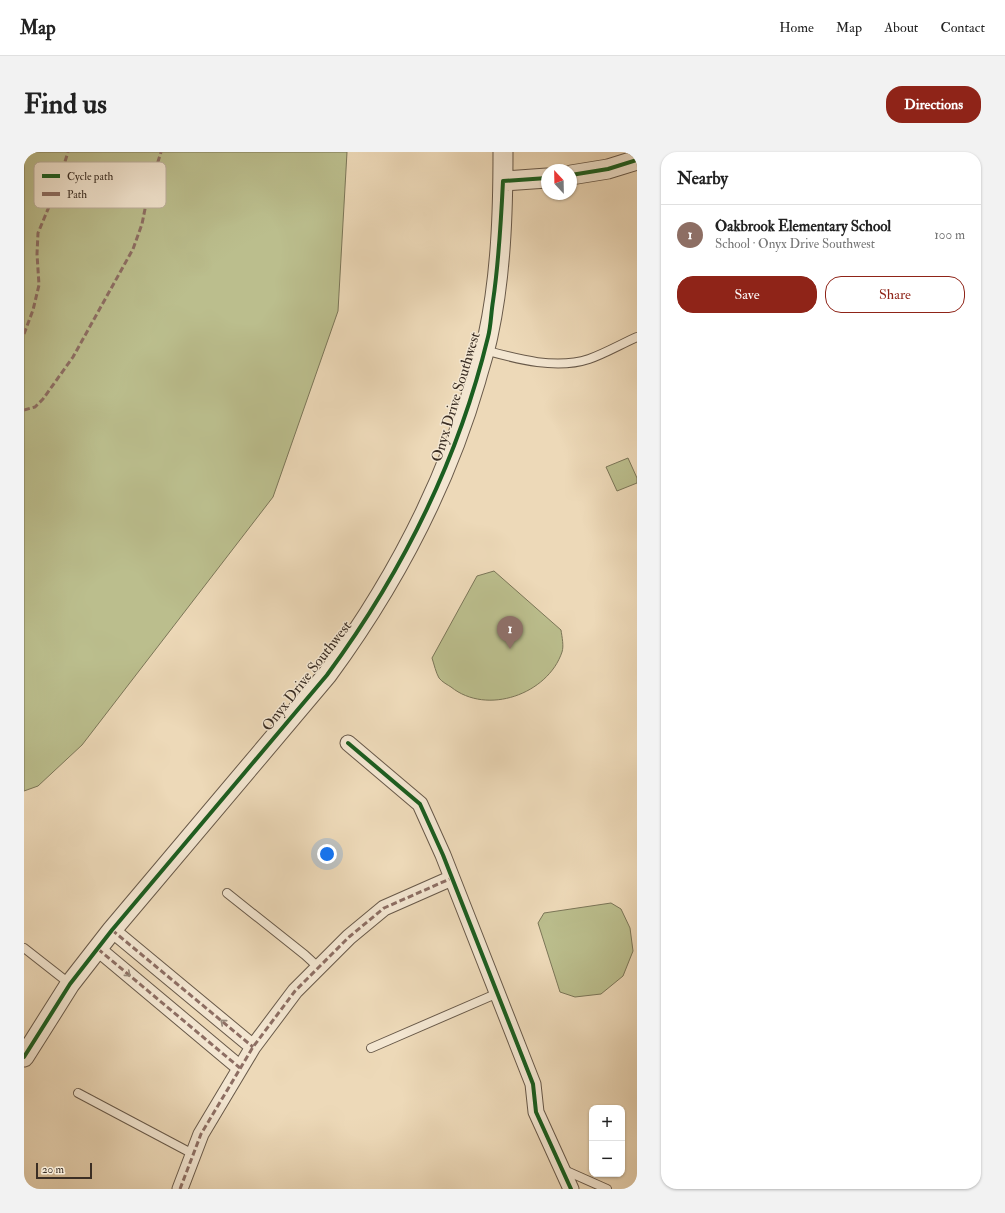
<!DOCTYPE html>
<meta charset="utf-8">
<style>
:root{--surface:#fff;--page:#f2f2f2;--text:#222;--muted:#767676;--line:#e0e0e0;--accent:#8f2418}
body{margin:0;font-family:"IM FELL Double Pica",serif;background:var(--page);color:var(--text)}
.controls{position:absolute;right:12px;bottom:12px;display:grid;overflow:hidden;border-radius:8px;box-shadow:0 1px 3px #0004}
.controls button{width:36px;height:36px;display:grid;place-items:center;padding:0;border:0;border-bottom:1px solid var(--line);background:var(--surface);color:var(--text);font:20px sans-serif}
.compass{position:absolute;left:517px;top:12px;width:36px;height:36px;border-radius:50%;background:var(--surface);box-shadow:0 1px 3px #0004;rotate:338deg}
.scale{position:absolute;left:12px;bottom:10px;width:56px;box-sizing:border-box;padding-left:4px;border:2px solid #3b2e24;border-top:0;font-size:11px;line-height:14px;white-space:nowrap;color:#3b2e24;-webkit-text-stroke:3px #f3e6d1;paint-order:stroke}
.you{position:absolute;left:303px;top:702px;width:14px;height:14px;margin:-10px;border:3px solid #fff;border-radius:50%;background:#1a73e8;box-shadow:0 0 0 6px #1a73e833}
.badge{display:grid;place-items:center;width:26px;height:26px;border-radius:50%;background:var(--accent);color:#fff;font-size:13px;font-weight:700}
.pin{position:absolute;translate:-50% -33px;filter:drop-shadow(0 1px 2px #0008)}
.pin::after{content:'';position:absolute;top:21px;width:14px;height:12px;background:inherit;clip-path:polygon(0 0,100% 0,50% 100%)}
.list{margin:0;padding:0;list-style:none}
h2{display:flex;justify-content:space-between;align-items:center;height:52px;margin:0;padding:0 16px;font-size:17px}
h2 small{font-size:13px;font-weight:400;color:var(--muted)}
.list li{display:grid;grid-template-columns:26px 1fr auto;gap:12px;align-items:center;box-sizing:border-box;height:60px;padding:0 16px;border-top:1px solid var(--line)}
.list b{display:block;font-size:15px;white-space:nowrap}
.list p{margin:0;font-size:13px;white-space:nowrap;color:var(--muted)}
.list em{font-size:13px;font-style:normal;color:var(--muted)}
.actions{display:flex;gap:8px;padding:12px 16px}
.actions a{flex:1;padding:9px 0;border:1px solid var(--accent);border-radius:16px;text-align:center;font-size:14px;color:var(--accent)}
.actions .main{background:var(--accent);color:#fff}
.map{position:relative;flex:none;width:613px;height:1037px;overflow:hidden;border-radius:16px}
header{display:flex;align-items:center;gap:24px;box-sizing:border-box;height:56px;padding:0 20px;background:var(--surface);border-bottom:1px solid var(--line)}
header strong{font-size:19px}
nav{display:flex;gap:22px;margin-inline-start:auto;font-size:14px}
.intro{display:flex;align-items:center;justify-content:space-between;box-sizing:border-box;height:96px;padding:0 24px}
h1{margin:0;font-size:28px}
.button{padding:10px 18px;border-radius:16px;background:var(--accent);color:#fff;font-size:14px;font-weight:700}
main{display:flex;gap:24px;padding:0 24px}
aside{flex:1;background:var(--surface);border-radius:16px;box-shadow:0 1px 3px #0004}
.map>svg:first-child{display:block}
.green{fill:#bbbe8d;stroke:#7b7658}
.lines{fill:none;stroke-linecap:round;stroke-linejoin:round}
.service-casing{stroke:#685949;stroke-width:10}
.minor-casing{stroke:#685949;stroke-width:17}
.tertiary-casing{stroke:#685949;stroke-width:21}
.service{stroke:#f3e6d1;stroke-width:8}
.minor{stroke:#f3e6d1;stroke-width:15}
.tertiary{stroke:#f3e6d1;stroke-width:19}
.quiet{stroke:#8d6e63;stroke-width:3;stroke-dasharray:6 3;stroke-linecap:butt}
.cycleway-casing{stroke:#f3e6d1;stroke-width:6}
.cycleway{stroke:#1b5e20;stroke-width:4}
.oneway{stroke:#978a7a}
.labels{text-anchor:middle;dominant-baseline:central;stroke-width:3;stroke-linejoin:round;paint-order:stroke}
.street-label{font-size:15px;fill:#3b2e24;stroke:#f3e6d1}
.key{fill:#f3e6d1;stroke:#bcaf9d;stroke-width:1}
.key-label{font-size:11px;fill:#3b2e24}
</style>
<header>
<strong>Map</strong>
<nav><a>Home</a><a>Map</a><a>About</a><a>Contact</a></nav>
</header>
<div class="intro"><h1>Find us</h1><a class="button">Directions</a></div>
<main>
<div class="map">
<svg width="613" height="1037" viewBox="0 0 613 1037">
<rect width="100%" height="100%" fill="#edd9b8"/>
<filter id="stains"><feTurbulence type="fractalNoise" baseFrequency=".005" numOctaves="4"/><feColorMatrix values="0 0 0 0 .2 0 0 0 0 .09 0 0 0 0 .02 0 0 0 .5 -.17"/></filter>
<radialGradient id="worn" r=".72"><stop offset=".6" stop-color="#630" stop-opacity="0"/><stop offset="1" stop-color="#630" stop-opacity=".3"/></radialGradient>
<path class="green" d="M0,0H323L314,159L249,345L58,593L14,634L0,639Z
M604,306L613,326V331L593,339L582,315Z
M470,419L537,478C538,485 540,494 538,500C524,542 463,564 427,535C424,533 418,530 415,526C412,521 410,512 408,506L453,424Z
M587,751L597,757L606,776L609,799L599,824L577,842L551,845L536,840L514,771L520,761Z"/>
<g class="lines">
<g class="service-casing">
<path id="service" d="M460,198C493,207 532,218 565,207C582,201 597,192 613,185
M203,741L281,803L294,815
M0,796L46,832
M347,896L474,841
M54,941L169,1002
M538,1017L583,1037"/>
</g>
<g class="minor-casing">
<path id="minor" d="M324,591L396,652L419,703L509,932L512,960L547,1037
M88,778L229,895
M74,797L216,916
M156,1037L177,982L229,895L271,839L325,785L360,756L428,726"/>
</g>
<g class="tertiary-casing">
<path id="tertiary" d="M547,23L584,17L613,8
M479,29L523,26
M0,905L46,832L88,778L303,523C369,433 421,335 452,228C456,213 461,199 464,184C477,124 479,61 479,0"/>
</g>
<use href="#service" class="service"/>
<use href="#minor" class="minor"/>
<use href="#tertiary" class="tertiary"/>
<path class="quiet" d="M0,182L9,158L15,133L13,102L14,81L32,38L44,0
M0,258L11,255L19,247L49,205L109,97L118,72L124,42L137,0
M88,778L229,895
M74,797L216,916
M156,1037L177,982L229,895L271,839L325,785L360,756L428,726"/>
<g class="cycleway-casing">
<path id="cycleway" d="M547,23L584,17L613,8
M324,591L396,652L419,703L509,932L512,960L547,1037
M0,905L46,832L88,778L303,523C378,421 434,309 464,185C467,174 467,161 469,149C475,109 477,70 479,29L523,26"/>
</g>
<use href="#cycleway" class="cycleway"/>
</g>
<defs><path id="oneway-chevron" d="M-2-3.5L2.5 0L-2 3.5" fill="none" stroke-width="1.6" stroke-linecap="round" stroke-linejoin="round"/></defs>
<g class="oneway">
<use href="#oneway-chevron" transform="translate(104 822) rotate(40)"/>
<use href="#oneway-chevron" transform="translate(199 870) rotate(-140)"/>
</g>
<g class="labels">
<g class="street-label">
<text transform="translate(432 245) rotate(-73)">Onyx Drive Southwest</text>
<text transform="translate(283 524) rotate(-52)">Onyx Drive Southwest</text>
</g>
</g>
<rect x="10" y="10" width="132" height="46" rx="6" class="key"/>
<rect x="18" y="22" width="18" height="4" fill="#1b5e20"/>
<rect x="18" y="40" width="18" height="4" fill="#8d6e63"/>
<g class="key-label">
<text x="43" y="28">Cycle path</text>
<text x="43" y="46">Path</text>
</g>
<rect width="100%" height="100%" filter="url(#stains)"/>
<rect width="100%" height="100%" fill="url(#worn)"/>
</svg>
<div class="controls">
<button>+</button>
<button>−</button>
</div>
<svg class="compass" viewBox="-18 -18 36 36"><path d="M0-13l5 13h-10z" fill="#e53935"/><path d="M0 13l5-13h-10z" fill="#767676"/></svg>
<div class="scale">20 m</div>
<div class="you"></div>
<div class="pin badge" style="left:486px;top:497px;background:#8d6e63">1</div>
</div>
<aside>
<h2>Nearby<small></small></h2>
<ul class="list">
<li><span class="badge" style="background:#8d6e63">1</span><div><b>Oakbrook Elementary School</b><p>School · Onyx Drive Southwest</p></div><em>100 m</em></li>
</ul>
<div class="actions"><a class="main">Save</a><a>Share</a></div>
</aside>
</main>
